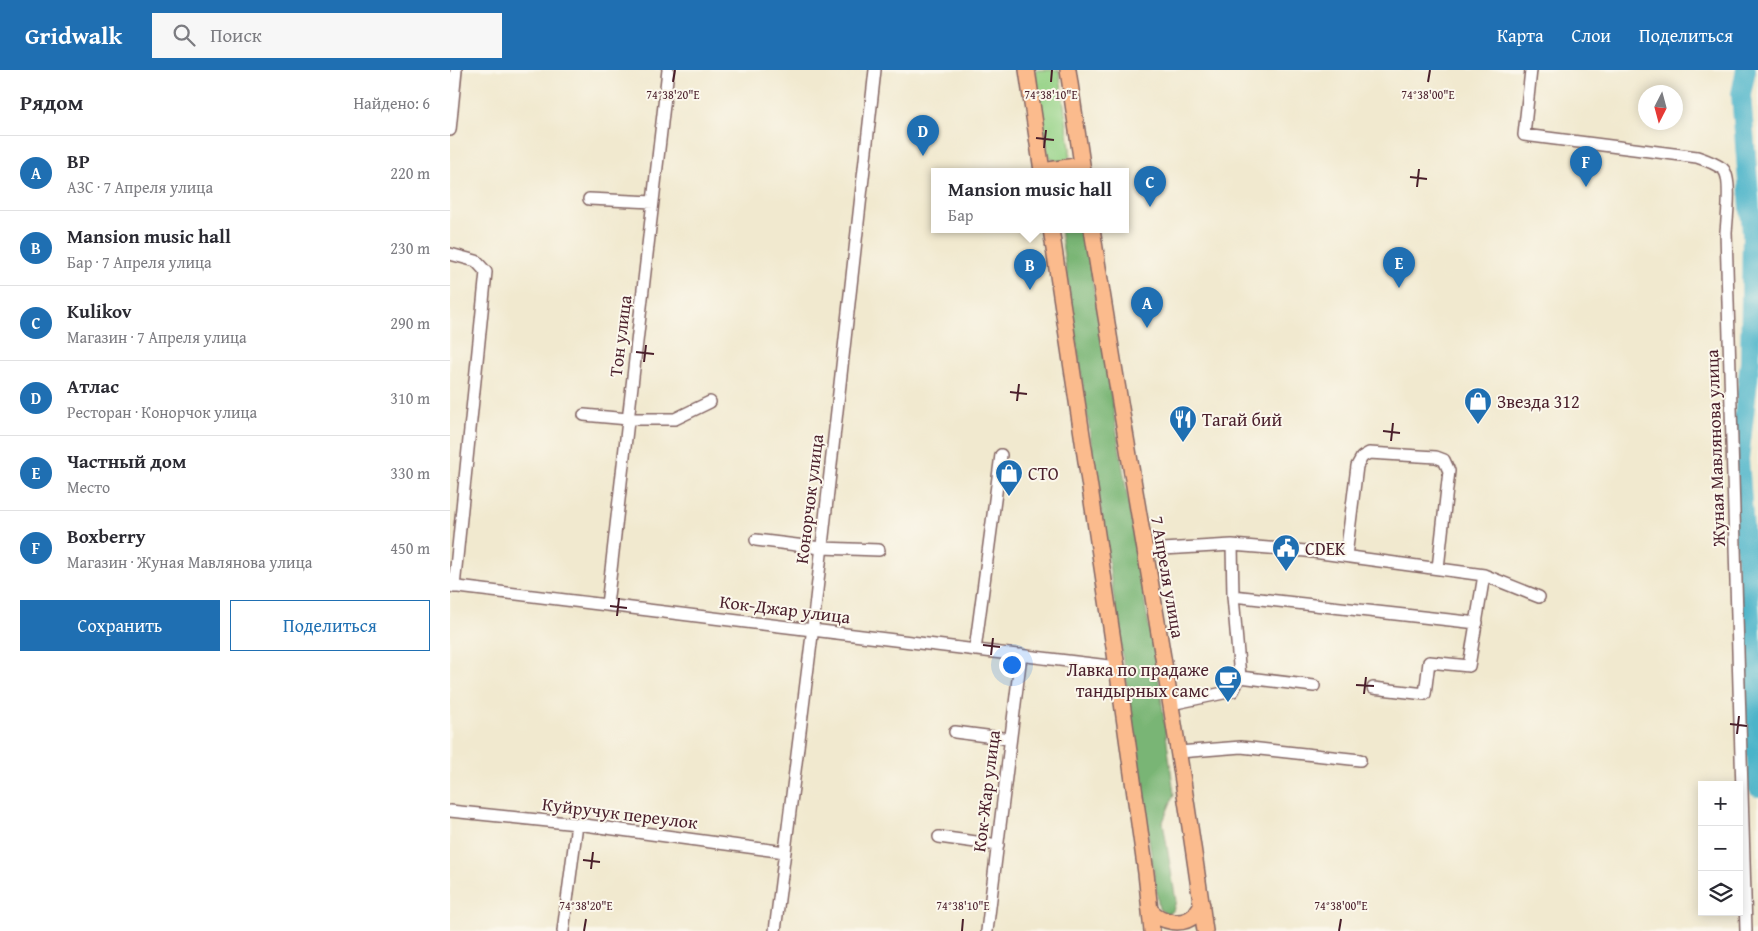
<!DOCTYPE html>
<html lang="ru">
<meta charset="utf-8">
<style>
:root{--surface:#fff;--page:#f7f7f7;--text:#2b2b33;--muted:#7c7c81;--line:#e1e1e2;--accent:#1f6fb2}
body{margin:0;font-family:"Gentium Book Plus",serif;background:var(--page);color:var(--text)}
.controls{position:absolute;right:15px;bottom:15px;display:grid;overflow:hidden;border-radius:0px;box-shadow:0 2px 12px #0003}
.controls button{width:45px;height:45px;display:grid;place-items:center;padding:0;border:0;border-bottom:1px solid var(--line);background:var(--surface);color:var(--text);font:25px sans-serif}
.compass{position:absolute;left:1188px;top:15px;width:45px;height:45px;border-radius:50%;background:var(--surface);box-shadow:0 2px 12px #0003;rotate:186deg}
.you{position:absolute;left:561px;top:594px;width:18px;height:18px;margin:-12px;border:4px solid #fff;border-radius:50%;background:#1a73e8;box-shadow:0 0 0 8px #1a73e833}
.badge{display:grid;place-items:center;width:32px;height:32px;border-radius:50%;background:var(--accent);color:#fff;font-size:16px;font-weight:700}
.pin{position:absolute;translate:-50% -41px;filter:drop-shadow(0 1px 2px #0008)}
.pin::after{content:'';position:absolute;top:26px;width:18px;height:15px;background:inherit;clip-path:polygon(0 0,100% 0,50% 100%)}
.popup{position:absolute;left:481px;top:98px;width:198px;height:65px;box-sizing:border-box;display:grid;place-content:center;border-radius:0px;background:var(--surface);filter:drop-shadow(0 1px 4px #0005);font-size:16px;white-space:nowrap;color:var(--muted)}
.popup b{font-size:19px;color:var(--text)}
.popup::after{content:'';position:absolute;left:50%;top:100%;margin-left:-10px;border:10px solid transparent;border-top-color:var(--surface)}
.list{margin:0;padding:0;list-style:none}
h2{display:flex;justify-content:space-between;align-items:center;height:65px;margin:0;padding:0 20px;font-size:21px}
h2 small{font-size:16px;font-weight:400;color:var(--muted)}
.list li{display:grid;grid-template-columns:32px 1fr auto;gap:15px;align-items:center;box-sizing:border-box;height:75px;padding:0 20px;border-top:1px solid var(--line)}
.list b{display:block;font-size:19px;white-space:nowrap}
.list p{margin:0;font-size:16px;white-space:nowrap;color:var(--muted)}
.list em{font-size:16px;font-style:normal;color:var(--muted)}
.actions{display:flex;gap:10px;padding:15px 20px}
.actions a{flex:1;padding:11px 0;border:1px solid var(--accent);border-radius:0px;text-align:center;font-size:18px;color:var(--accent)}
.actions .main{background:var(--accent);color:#fff}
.icon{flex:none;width:28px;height:28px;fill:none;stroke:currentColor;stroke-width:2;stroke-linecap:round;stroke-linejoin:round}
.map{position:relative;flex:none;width:1308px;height:861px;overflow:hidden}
header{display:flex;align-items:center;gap:30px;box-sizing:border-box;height:70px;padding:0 25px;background:var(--accent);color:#fff}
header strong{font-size:24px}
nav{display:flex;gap:28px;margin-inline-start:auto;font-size:18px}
.search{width:350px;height:45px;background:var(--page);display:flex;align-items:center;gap:12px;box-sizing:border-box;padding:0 18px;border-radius:0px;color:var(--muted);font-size:19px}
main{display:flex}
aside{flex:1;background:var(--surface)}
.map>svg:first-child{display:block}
.green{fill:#97d388;stroke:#70795a}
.forest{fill:#79b574;stroke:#626a50}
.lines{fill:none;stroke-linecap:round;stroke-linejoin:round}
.river{stroke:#4bb4c9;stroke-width:20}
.minor-casing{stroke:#846664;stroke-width:14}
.major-casing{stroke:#846664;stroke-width:18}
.minor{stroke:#fff;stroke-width:11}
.major{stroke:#fbbb8d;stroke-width:15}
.ticks{fill:none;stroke:#4a1f2b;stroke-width:2}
.labels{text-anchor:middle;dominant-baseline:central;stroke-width:4;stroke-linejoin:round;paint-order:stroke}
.street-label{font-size:18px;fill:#4a1f2b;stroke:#fbf7ec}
.poi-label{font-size:18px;fill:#4a1f2b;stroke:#fbf7ec;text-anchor:start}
.ticks-label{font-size:12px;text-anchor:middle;fill:#4a1f2b;stroke:#fbf7ec;stroke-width:4;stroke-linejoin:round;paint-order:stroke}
</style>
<header>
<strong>Gridwalk</strong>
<div class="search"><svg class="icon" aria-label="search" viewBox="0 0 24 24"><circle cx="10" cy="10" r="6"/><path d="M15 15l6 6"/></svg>Поиск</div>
<nav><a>Карта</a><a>Слои</a><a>Поделиться</a></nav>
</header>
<main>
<aside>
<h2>Рядом<small>Найдено: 6</small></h2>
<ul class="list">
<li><span class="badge">A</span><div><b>BP</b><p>АЗС · 7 Апреля улица</p></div><em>220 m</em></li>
<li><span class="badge">B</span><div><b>Mansion music hall</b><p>Бар · 7 Апреля улица</p></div><em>230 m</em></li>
<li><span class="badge">C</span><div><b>Kulikov</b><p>Магазин · 7 Апреля улица</p></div><em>290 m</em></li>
<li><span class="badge">D</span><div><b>Атлас</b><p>Ресторан · Конорчок улица</p></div><em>310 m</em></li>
<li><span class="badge">E</span><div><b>Частный дом</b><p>Место</p></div><em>330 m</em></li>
<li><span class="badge">F</span><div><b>Boxberry</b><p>Магазин · Жуная Мавлянова улица</p></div><em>450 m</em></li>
</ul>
<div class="actions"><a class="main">Сохранить</a><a>Поделиться</a></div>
</aside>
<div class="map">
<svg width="1308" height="861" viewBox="0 0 1308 861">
<rect width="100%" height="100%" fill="#fbf7ec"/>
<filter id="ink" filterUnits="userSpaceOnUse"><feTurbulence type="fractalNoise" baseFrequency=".02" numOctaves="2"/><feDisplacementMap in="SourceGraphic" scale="10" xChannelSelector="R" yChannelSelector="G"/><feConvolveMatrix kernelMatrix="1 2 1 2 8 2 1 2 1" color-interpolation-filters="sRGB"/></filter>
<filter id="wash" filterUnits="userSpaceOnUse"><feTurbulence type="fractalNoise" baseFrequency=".0096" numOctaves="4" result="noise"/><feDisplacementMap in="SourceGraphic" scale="20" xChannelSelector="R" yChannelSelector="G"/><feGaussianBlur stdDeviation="1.12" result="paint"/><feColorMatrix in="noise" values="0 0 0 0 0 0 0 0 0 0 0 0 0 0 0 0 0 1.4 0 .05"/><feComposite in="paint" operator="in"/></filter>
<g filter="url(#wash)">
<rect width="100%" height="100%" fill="#f1e9cf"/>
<path class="green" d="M585,0H609L620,77V86L615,91L608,92L600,88L597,80Z"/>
<path class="forest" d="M610,159H634L694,528L709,611L724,724L713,752L726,831L723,841L716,844L709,839Z"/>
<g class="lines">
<path class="river" d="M1296,0L1291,24L1302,163L1300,292L1289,389L1301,559L1308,717"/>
</g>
</g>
<g filter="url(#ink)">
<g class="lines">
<g class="minor-casing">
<path id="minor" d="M1081,0L1074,65L1247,87C1256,90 1265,93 1273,99C1282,107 1277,149 1276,162L1296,861
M0,60L6,0
M139,129L203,132
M0,184L26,191L36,202L4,517
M134,345L178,349H225L260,332
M306,470L371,478L429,480
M694,484L713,479L782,475L856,481L1034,505L1089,527
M896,486L907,396L912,387L919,383L986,387L994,390L999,401L988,498
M0,516L667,597
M783,526L1027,553
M157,535L218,0
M525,580L551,385
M790,607L864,616
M923,618L975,624L979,592L1019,596L1034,505
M721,634L783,621L790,607L783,526L782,475
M505,662L560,669
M729,682L791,677L910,690
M0,741L127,754L335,782
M489,767L548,775
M113,861L127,754
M325,861L362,565L425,0
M537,861L571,585"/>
</g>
<g class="major-casing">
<path id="major" d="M577,0L592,101
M618,0L633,101
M592,101L632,95
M601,159L667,597L696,803L702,861
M642,159C678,393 723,626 755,861
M701,841C712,852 732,857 745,845C747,842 749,838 752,835"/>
</g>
<use href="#minor" class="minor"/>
<use href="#major" class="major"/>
</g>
</g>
<path class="ticks" d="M223,12L225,0M601,12L602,0M978,12L980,0M586,68L604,70M594,78L596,60M960,107L977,109M967,117L969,99M186,282L204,284M194,292L196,275M560,322L577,324M567,331L569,314M933,361L950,363M941,371L943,353M160,536L177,538M167,546L169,528M533,575L550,577M541,585L543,568M906,615L924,616M914,624L916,607M1280,654L1297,656M1287,664L1289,646M133,790L150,792M141,799L143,782M134,861L136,849M512,861L513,849M889,861L891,849"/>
<defs>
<g id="shop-pin" transform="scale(1.4375)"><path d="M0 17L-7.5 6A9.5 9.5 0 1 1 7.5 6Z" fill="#1f6fb2" stroke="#fbf7ec"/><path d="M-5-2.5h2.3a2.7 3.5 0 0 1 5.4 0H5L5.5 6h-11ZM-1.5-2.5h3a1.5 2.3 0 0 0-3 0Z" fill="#fff"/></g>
<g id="restaurant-pin" transform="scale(1.4375)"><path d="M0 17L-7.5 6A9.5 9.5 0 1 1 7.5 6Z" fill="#1f6fb2" stroke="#fbf7ec"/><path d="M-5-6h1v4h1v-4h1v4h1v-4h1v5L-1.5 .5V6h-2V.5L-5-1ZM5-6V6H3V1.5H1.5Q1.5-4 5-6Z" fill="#fff"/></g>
<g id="civic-pin" transform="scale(1.4375)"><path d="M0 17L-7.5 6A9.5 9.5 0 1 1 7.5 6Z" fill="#1f6fb2" stroke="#fbf7ec"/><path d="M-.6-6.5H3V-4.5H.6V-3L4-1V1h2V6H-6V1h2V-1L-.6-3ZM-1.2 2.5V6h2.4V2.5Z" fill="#fff"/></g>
<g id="cafe-pin" transform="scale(1.4375)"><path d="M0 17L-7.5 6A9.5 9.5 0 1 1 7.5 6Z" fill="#1f6fb2" stroke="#fbf7ec"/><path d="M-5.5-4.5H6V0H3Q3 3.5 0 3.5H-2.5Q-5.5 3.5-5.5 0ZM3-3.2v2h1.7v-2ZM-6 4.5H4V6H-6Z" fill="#fff"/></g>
</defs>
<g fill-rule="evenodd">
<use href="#shop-pin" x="1028" y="331"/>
<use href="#restaurant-pin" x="733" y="349"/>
<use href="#shop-pin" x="559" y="403"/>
<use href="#civic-pin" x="836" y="478"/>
<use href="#cafe-pin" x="778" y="609"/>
</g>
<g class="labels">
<g class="street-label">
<text transform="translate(170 266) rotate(-83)">Тон улица</text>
<text transform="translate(1265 378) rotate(-92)">Жуная Мавлянова улица</text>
<text transform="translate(359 429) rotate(-83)">Конорчок улица</text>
<text transform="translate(718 507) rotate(80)">7 Апреля улица</text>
<text transform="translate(335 539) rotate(7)">Кок-Джар улица</text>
<text transform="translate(536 721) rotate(-83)">Кок-Жар улица</text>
<text transform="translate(170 743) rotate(7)">Куйручук переулок</text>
</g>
<g class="poi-label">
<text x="1047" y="331">Звезда 312</text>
<text x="752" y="349">Тагай бий</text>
<text x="578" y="403">СТО</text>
<text x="855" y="478">CDEK</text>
<text x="759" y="599" text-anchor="end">Лавка по прадаже<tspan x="759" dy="21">тандырных самс</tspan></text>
</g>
</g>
<g class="ticks-label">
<text x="223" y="29">74°38'20"E</text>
<text x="601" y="29">74°38'10"E</text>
<text x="978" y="29">74°38'00"E</text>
<text x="136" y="840">74°38'20"E</text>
<text x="513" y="840">74°38'10"E</text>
<text x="891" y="840">74°38'00"E</text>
</g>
</svg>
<div class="controls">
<button>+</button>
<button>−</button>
<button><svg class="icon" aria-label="layers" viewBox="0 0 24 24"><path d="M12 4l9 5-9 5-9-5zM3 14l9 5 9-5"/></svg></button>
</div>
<svg class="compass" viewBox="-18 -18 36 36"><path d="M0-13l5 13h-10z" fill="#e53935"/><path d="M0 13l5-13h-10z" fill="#7c7c81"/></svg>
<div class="you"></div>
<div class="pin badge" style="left:697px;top:258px">A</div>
<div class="pin badge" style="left:580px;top:220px">B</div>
<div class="popup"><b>Mansion music hall</b>Бар</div>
<div class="pin badge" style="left:700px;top:137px">C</div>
<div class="pin badge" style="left:473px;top:86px">D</div>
<div class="pin badge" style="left:949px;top:218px">E</div>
<div class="pin badge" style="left:1136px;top:117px">F</div>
</div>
</main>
